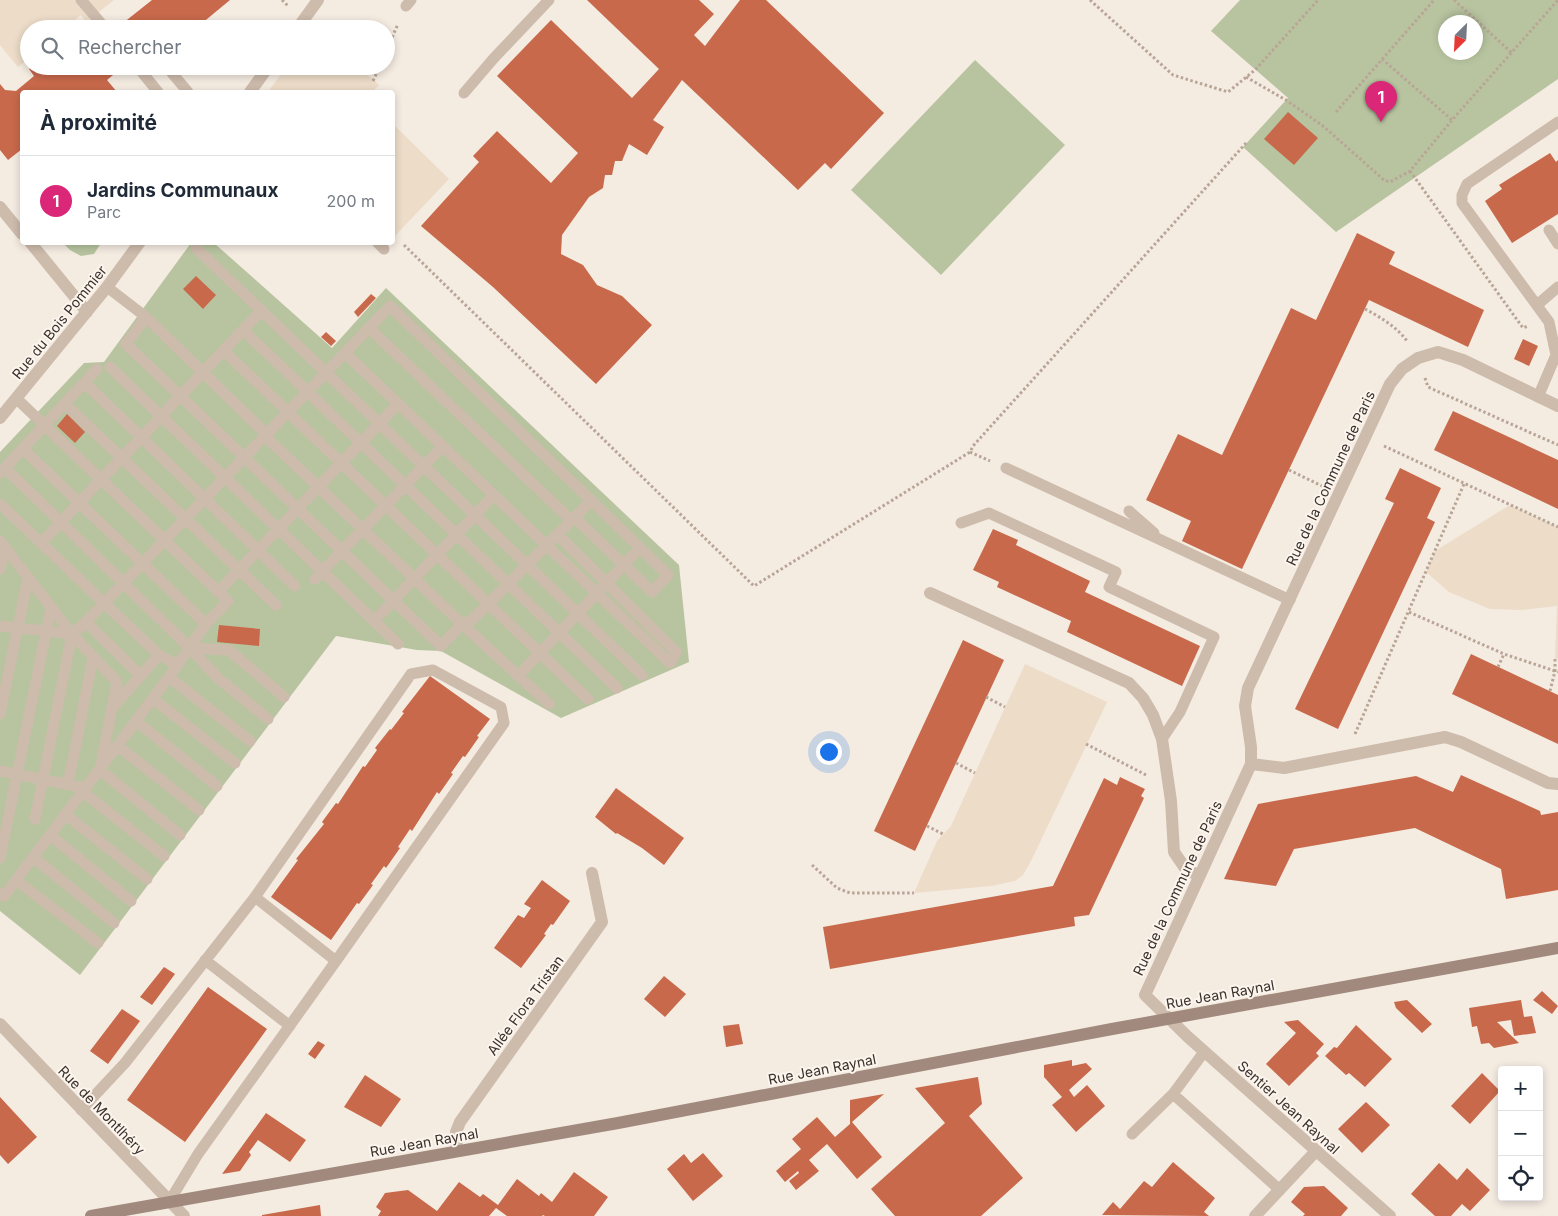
<!DOCTYPE html>
<html lang="fr">
<meta charset="utf-8">
<style>
:root{--surface:#fff;--page:#f2f2f3;--text:#1f2937;--muted:#747a83;--line:#e0e1e3;--accent:#db2777}
body{margin:0;font-family:Inter,sans-serif;background:var(--page);color:var(--text)}
.controls{position:absolute;right:15px;bottom:15px;display:grid;overflow:hidden;border-radius:5px;box-shadow:0 2px 8px #0003}
.controls button{width:45px;height:45px;display:grid;place-items:center;padding:0;border:0;border-bottom:1px solid var(--line);background:var(--surface);color:var(--text);font:25px sans-serif}
.compass{position:absolute;left:1438px;top:15px;width:45px;height:45px;border-radius:50%;background:var(--surface);box-shadow:0 2px 8px #0003;rotate:204deg}
.you{position:absolute;left:828px;top:751px;width:18px;height:18px;margin:-12px;border:4px solid #fff;border-radius:50%;background:#1a73e8;box-shadow:0 0 0 8px #1a73e833}
.badge{display:grid;place-items:center;width:32px;height:32px;border-radius:50%;background:var(--accent);color:#fff;font-size:16px;font-weight:700}
.pin{position:absolute;translate:-50% -41px;filter:drop-shadow(0 1px 2px #0008)}
.pin::after{content:'';position:absolute;top:26px;width:18px;height:15px;background:inherit;clip-path:polygon(0 0,100% 0,50% 100%)}
.list{margin:0;padding:0;list-style:none}
h2{display:flex;justify-content:space-between;align-items:center;height:65px;margin:0;padding:0 20px;font-size:21px}
h2 small{font-size:16px;font-weight:400;color:var(--muted)}
.list li{display:grid;grid-template-columns:32px 1fr auto;gap:15px;align-items:center;box-sizing:border-box;height:90px;padding:0 20px;border-top:1px solid var(--line)}
.list b{display:block;font-size:19px;white-space:nowrap}
.list p{margin:0;font-size:16px;white-space:nowrap;color:var(--muted)}
.list em{font-size:16px;font-style:normal;color:var(--muted)}
.icon{flex:none;width:28px;height:28px;fill:none;stroke:currentColor;stroke-width:2;stroke-linecap:round;stroke-linejoin:round}
.map{position:relative;flex:none;width:1558px;height:1216px;overflow:hidden}
.search{position:absolute;background:var(--surface);box-shadow:0 2px 8px #0003;left:20px;top:20px;width:375px;height:55px;display:flex;align-items:center;gap:12px;box-sizing:border-box;padding:0 18px;border-radius:28px;color:var(--muted);font-size:19px}
.panel{position:absolute;background:var(--surface);box-shadow:0 2px 8px #0003;left:20px;top:90px;width:375px;height:155px;border-radius:5px}
.map>svg:first-child{display:block}
.green{fill:#b8c4a0;fill-rule:evenodd}
.plaza{fill:#ecdcc8}
.building{fill:#c8694b}
.lines{fill:none;stroke-linecap:round;stroke-linejoin:round}
.path{stroke:#b9a596;stroke-width:3;stroke-dasharray:2.5 2.5;stroke-linecap:butt}
.lane{stroke:#cdbbac;stroke-width:11}
.street{stroke:#cdbbac;stroke-width:12}
.secondary{stroke:#a18a7d;stroke-width:12}
.labels{text-anchor:middle;dominant-baseline:central;stroke-width:4;stroke-linejoin:round;paint-order:stroke}
.street-label{font-size:14px;fill:#3b302b;stroke:#fbf5ee}
</style>
<div class="map">
<svg width="1558" height="1216" viewBox="0 0 1558 1216">
<rect width="100%" height="100%" fill="#f4ebe1"/>
<path class="green" d="M1240,0H1558V79L1336,232L1243,147L1288,98L1211,31ZM1446,22H1476V52H1446Z
M975,60L1065,145L941,275L851,190Z
M63,243H101L94,254L81,256L70,250Z
M191,243H214L332,348L386,288L679,565L689,662L561,718L441,651L417,650L336,636L80,975L0,911V452L84,363L104,362Z"/>
<path class="plaza" d="M0,0H114L86,22L81,15L64,29H29V58L18,67L0,45Z
M287,66H358L379,85L372,92H268Z
M393,124L449,179L393,238Z
M1510,505L1558,527V659L1555,658L1557,606L1522,610L1490,609L1449,592L1426,572L1435,551Z
M1025,664L1107,702L1030,863L1023,875L1015,881L991,886L914,893L937,841L951,826Z"/>
<path class="building" d="M152,0H230L195,29H120L118,27Z
M587,0H699L714,14L694,35L705,46L740,0H766L884,113L831,169L825,163L798,190L682,80L653,120L664,127L647,155L629,144L622,161H615L612,175H605L603,188L589,197L562,235L561,254L583,265L597,285L622,296L652,325L596,384L493,287L421,226L479,162L473,156L497,131L551,183L578,153L497,76L551,20L632,98L659,69Z
M74,20L80,28L86,22L92,29H67L66,27Z
M33,66H124L107,80L117,92H22V149L8,160L0,150V84L5,90L16,91L34,76L29,69Z
M1288,112L1318,138L1294,165L1264,139Z
M1550,153L1556,162L1558,160V214L1512,243L1485,201L1502,189L1499,185Z
M1357,233L1395,252L1389,264L1484,310L1468,347L1369,300L1242,569L1182,541L1191,521L1146,500L1178,434L1222,455L1291,308L1316,320Z
M196,276L216,295L203,309L183,289Z
M371,294L376,298L358,317L354,312Z
M326,332L336,341L331,346L321,337Z
M1523,339L1538,346L1529,366L1514,359Z
M1453,411L1558,460V509L1434,450Z
M67,414L85,432L75,443L57,426Z
M1400,468L1441,488L1427,518L1435,522L1338,729L1295,709L1394,503L1385,499Z
M993,529L1018,540L1016,545L1090,581L1085,592L1200,646L1182,686L1067,632L1071,621L997,587L999,582L973,570Z
M219,625L260,629L259,646L217,642Z
M963,640L1004,660L915,851L874,831Z
M1471,654L1558,695V744L1452,694Z
M430,676L490,719L477,736L479,737L465,757L463,756L451,773L453,774L439,794L437,792L412,831L410,829L398,847L400,848L386,868L384,866L371,884L373,885L359,904L357,903L331,940L271,897L298,860L296,859L324,824L322,822L336,803L338,804L363,766L365,767L377,750L375,748L390,729L391,730L404,713L402,712Z
M1461,775L1540,811L1541,815L1558,812V890L1506,899L1501,869L1415,828L1294,849L1276,886L1224,879L1258,804L1416,776L1453,792Z
M1120,777L1145,789L1141,796L1144,798L1089,915L1074,917L1075,926L830,969L823,927L1053,886L1104,778L1117,785Z
M616,788L684,838L664,865L642,848L617,833L616,834L595,817Z
M542,880L570,901L553,925L551,924L544,934L546,935L521,968L494,948L518,915L524,918L531,908L524,904Z
M164,967L175,974L152,1005L140,997Z
M664,976L686,994L665,1017L644,999Z
M208,987L267,1029L185,1142L127,1100Z
M1542,991L1558,1006L1552,1014L1533,1000Z
M1407,1000L1432,1024L1422,1033L1396,1008L1394,1002Z
M1521,1000L1524,1017L1532,1016L1536,1033L1514,1036L1511,1020L1497,1022L1519,1043L1494,1048L1489,1043L1481,1044L1477,1026L1472,1027L1469,1008Z
M122,1009L140,1021L108,1064L90,1051Z
M1298,1020L1324,1044L1316,1053L1319,1056L1289,1086L1266,1064L1296,1033L1284,1022Z
M739,1024L743,1044L726,1047L723,1026Z
M1356,1025L1392,1059L1365,1087L1349,1073L1346,1075L1325,1056L1334,1047L1337,1048Z
M318,1041L325,1045L315,1059L308,1054Z
M1072,1060V1066L1086,1063L1092,1069L1069,1090L1074,1097L1087,1085L1105,1106L1076,1132L1052,1105L1062,1097L1044,1077V1065Z
M1482,1073L1500,1091L1470,1124L1451,1106Z
M365,1075L401,1099L381,1127L344,1107Z
M978,1077L982,1104L969,1116L1023,1178L981,1216H895L871,1189L945,1123L915,1088Z
M884,1094L852,1122L882,1157L857,1179L827,1144L809,1160L819,1171L796,1190L789,1181L799,1173L798,1171L785,1182L776,1171L801,1149L792,1139L817,1117L835,1137L850,1124V1100Z
M0,1097L37,1137L8,1164L0,1155Z
M1366,1102L1390,1125L1362,1153L1338,1129Z
M266,1113L306,1140L290,1162L258,1140L249,1152L251,1155L240,1171L222,1174Z
M703,1153L723,1176L693,1201L667,1169L684,1154L691,1163Z
M1173,1162L1215,1198L1204,1212L1209,1216L1102,1215L1113,1202L1120,1209L1144,1181L1152,1187Z
M1439,1163L1457,1180L1467,1168L1490,1190L1470,1211L1462,1204L1451,1216H1435L1411,1194Z
M574,1172L608,1197L594,1216H545L543,1215L542,1216H507L496,1208L489,1216H378L381,1211L376,1207L385,1193L408,1190L437,1211L459,1182L480,1197L483,1194L498,1205L517,1179L539,1196L541,1193L552,1202Z
M1324,1186L1348,1208L1341,1216H1303L1305,1214L1291,1202L1304,1187Z
M320,1205L321,1216H262V1215Z"/>
<g class="lines">
<path class="path" d="M282,0L288,6
M1090,0L1173,75L1228,92L1255,70L1318,0
M1454,0L1512,53
M386,51L398,24
M1382,59L1452,120
M1246,77L1286,100L1323,126L1384,180L1390,182L1410,171L1452,120L1558,0
M373,81L380,66
M1336,112L1434,0
M1410,171L1523,328L1528,326
M404,245L754,586L970,452L973,446L1247,142
M1365,309C1380,317 1397,327 1407,341
M1425,378L1428,387L1558,445
M1384,446L1558,527
M970,452L990,461
M1289,470L1322,486
M1409,612L1504,654L1558,672
M1498,667L1504,654
M1550,691L1555,671V658
M986,697L1005,707
M1355,734L1464,484
M1086,744L1148,776
M956,763L975,773
M927,826L943,834
M812,865L837,888L850,893H914"/>
<path class="lane" d="M81,0L106,29
M406,6L411,0
M137,66L158,92
M166,66L188,92
M464,93L494,58L549,0
M1549,230L1558,244
M377,242L384,249
M196,248L642,675
M107,287L146,317L265,433V436L462,624L549,704
M1537,305L1558,287
M146,317L126,344L441,646L462,624L472,620L591,501
M369,328L571,520
M243,330L617,688
M224,351L588,699
M345,353L670,663L676,652L557,534
M110,367L398,644
M85,383L295,586
M1538,397L1556,355L1549,322L1462,203V195L1467,184L1558,122
M65,404L276,605
M23,449L206,624
M5,468L190,648
M1006,468L1290,600
M0,473L97,369
M0,504L159,655L178,665
M1129,511L1154,533
M961,523L989,513L1116,572L1109,587L1214,637L1180,712L1162,739
M0,541L72,634L117,682L100,770L180,835
M42,542L262,310
M0,569L5,547
M315,579L443,446
M218,592L398,404
M374,621L494,495
M86,622L141,676
M0,626L72,634L86,622L390,306L668,575L652,592L574,517
M518,676L640,548
M169,677L250,741
M153,699L235,763
M112,708L159,655
M0,714L28,578
M268,719L218,678L190,648L229,650L284,697
M136,721L217,786
M118,746L199,810
M0,771L86,788
M68,785L93,657
M83,792L164,856
M65,814L147,879
M35,819L72,634
M50,835L131,901
M33,857L114,923
M0,858L51,608
M16,880L98,943
M0,893L4,896L169,677L206,624L228,601L17,399
M255,897L411,674L433,670L501,707L504,723L336,961
M205,960L290,1026
M1173,1094L1204,1052
M81,1110L125,1063L255,897L336,961L198,1154L169,1202
M1132,1134L1173,1094L1280,1190"/>
<path class="street" d="M297,29L318,0
M250,92L269,66
M0,207L22,234
M30,242L87,312
M0,418L107,287L140,242
M930,593L1129,683L1143,698L1153,715L1162,739L1171,801L1174,852L1185,868L1199,876
M1251,764L1284,768L1445,737L1461,742L1548,783L1558,784
M0,1024L184,1216
M457,1151L456,1132L460,1122L602,922L592,873
M1255,1216L1316,1151
M1390,1216L1188,1037L1145,995L1251,764V747L1245,706L1248,688L1390,384L1402,369L1418,358L1438,352L1463,360L1558,406"/>
<path class="secondary" d="M91,1216L618,1123L1112,1029L1558,948"/>
</g>
<g class="labels">
<g class="street-label">
<text transform="translate(59 322) rotate(-51)">Rue du Bois Pommier</text>
<text transform="translate(1330 478) rotate(-65)">Rue de la Commune de Paris</text>
<text transform="translate(1177 888) rotate(-65)">Rue de la Commune de Paris</text>
<text transform="translate(1220 994) rotate(-10)">Rue Jean Raynal</text>
<text transform="translate(525 1005) rotate(-54)">Allée Flora Tristan</text>
<text transform="translate(822 1069) rotate(-11)">Rue Jean Raynal</text>
<text transform="translate(1289 1107) rotate(42)">Sentier Jean Raynal</text>
<text transform="translate(102 1110) rotate(46)">Rue de Montlhéry</text>
<text transform="translate(424 1142) rotate(-10)">Rue Jean Raynal</text>
</g>
</g>
</svg>
<div class="controls">
<button>+</button>
<button>−</button>
<button><svg class="icon" aria-label="locate" viewBox="0 0 24 24"><circle cx="12" cy="12" r="6"/><path d="M12 2v4M12 18v4M2 12h4M18 12h4"/></svg></button>
</div>
<svg class="compass" viewBox="-18 -18 36 36"><path d="M0-13l5 13h-10z" fill="#e53935"/><path d="M0 13l5-13h-10z" fill="#747a83"/></svg>
<div class="you"></div>
<div class="pin badge" style="left:1381px;top:122px">1</div>
<div class="search"><svg class="icon" aria-label="search" viewBox="0 0 24 24"><circle cx="10" cy="10" r="6"/><path d="M15 15l6 6"/></svg>Rechercher</div>
<section class="panel">
<h2>À proximité<small></small></h2>
<ul class="list">
<li><span class="badge">1</span><div><b>Jardins Communaux</b><p>Parc</p></div><em>200 m</em></li>
</ul>
</section>
</div>
